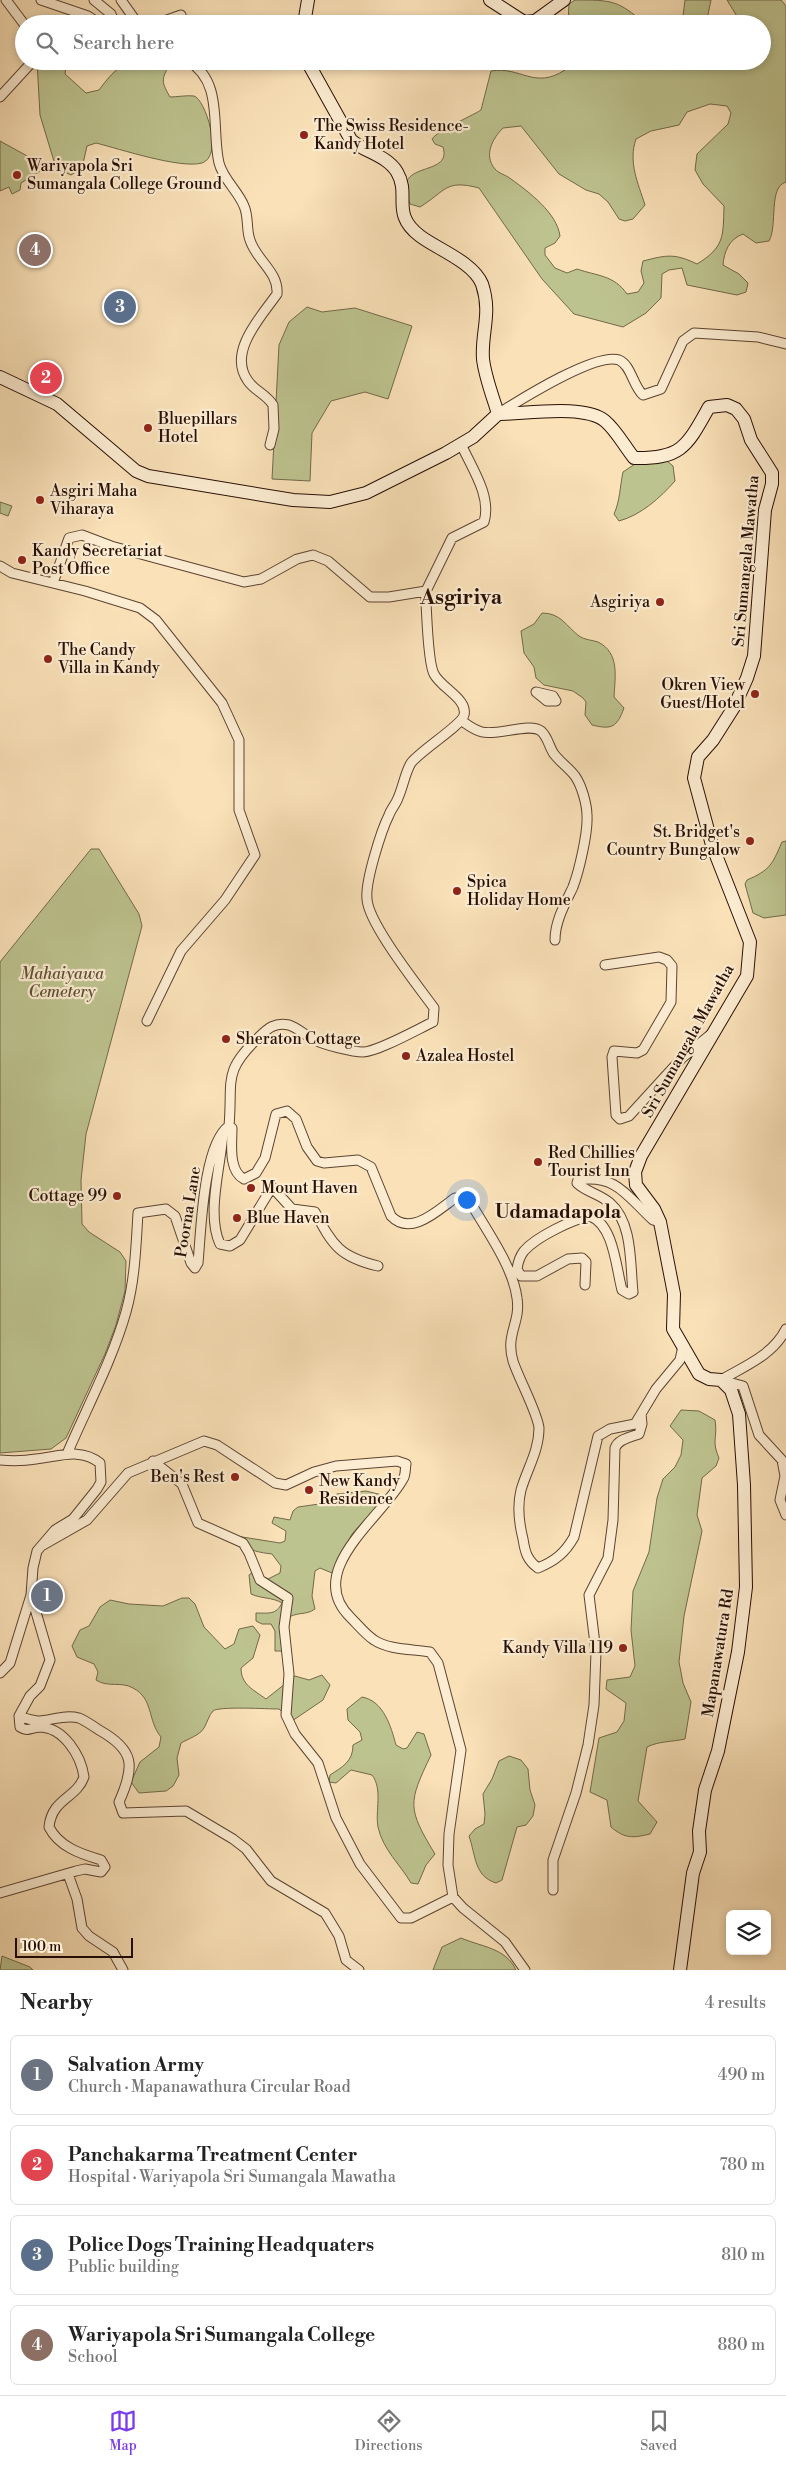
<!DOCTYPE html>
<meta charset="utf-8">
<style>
:root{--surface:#fff;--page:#f6f6f6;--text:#222;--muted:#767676;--line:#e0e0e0;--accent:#7c3aed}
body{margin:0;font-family:"Libre Bodoni",serif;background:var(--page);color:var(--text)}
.controls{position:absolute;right:15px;bottom:15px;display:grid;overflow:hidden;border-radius:8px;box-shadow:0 2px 8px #0003}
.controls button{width:45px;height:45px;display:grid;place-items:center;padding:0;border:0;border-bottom:1px solid var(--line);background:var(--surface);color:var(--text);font:25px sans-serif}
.scale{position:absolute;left:15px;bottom:12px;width:118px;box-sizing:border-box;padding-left:5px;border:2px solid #280f05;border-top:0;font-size:14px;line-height:18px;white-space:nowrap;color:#280f05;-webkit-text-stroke:4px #fcecd1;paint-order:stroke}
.you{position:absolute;left:466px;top:1199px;width:18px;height:18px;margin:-12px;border:4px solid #fff;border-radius:50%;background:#1a73e8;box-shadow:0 0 0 8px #1a73e833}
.badge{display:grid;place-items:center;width:32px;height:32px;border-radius:50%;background:var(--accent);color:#fff;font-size:16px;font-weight:700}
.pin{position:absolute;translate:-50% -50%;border:2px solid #fff;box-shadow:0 1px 5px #0006}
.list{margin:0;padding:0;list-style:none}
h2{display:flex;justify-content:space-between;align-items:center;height:65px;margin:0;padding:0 20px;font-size:21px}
h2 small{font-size:16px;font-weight:400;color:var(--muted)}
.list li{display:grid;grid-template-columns:32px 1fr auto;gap:15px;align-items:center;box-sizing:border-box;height:80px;margin:0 10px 10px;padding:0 10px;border:1px solid var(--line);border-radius:8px}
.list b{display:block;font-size:19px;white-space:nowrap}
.list p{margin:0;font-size:16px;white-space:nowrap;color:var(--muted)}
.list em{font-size:16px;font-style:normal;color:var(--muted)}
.icon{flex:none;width:28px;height:28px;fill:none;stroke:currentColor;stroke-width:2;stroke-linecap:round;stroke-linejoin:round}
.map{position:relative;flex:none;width:786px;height:1970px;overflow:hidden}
.search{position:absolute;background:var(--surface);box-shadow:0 2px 8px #0003;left:15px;right:15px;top:15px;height:55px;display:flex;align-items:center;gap:12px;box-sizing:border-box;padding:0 18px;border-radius:28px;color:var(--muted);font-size:19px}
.sheet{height:425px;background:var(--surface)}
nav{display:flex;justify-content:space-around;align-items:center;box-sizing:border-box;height:70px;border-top:1px solid var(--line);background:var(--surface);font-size:14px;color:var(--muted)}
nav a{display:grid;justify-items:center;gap:2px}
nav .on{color:var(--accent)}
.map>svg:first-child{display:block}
.green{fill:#bdc38f;stroke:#72694a;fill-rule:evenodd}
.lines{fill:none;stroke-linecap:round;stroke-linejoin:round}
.street-casing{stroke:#5c4432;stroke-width:11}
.secondary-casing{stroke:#280f05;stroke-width:14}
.street{stroke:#fcecd1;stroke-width:9}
.secondary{stroke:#fcecd1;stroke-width:12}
.poi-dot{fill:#8f2418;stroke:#fcecd1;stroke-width:2}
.labels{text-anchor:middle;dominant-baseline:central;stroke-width:4.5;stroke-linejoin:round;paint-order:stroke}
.poi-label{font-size:16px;fill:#280f05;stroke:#fcecd1;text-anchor:start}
.street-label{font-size:16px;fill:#280f05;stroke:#fcecd1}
.park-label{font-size:16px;font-style:italic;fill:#5c4e35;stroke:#fcecd1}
.quarter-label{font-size:19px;font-weight:bold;fill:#280f05;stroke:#fcecd1}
.district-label{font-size:21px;font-weight:bold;fill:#280f05;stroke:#fcecd1}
</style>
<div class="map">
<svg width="786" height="1970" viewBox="0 0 786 1970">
<rect width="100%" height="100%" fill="#fae1b8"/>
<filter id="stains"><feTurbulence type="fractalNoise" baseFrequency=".004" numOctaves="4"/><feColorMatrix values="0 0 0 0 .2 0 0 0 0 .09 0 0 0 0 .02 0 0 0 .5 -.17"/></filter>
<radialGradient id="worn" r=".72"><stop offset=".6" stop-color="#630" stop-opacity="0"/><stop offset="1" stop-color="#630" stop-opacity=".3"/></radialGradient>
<path class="green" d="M575,0C612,0 618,0 645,24H568L569,4Z
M685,0H711L706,24H682Z
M727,0H781L786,6V182C768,187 778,225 769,241L756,243L743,234C729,239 724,252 723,265L739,274L748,283L746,292L737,295L687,285L682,268L669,270L662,274L661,298L646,313L623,327L574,314L542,279L479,188C445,179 446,191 420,207L410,204C388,158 453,179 443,147L435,144L432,139C437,131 470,117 481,110L491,71C521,66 534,90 565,70L567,61H762V24H732L738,18ZM710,104L727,106L731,113L728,124L697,154L695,170L703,184L724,206C723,236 725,247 697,264C674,253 667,255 643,261L641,271L644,283L638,292L627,294C614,275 597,276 577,269L567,273L555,268L545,255V248L555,243L560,236C557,213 529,192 511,179C506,175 498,173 495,169C483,155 493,138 503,128L521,126L559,174L586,190L599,194L608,202L619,219L625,221L633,219L645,205C638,183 628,162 636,139L651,131L679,125L687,112Z
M37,61H71L66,66L65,74L86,93L99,90C124,56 131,61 171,61C162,79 160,80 170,97C177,97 187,95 194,96C205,99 224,156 202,163C180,169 120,149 96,143L87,146L82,168L71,175L56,168L40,115Z
M0,141L47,167L21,183L20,190L12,194L9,187L0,191Z
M307,307L322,312L355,308L412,326L388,399L365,392L331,401L312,433L310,481L272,479L279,345L289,322Z
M667,461L673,466L675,481C660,498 641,515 619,521L614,514C620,501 620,486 623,472L635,464Z
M0,502L12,506L8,516L0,513Z
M542,613C561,613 566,626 579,636C585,640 592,640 598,642C620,653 615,677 614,697L624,708C617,727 612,730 592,725L585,715L586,702L583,698L573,691L544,685L536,678L534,667L524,653L521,631L534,624Z
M786,841V915L764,918L753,913L745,884L747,880C770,870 772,865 782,842Z
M91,849H99L139,914L142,926L86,1134L81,1180L82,1224L89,1232L120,1252L126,1261L125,1291L116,1325L105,1354L66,1438L51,1449L0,1453V962Z
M681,1410L699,1411L715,1420C718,1438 711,1440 719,1458L716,1466L702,1478L697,1515L702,1531L684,1616L679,1662L683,1683L691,1702L685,1739C672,1742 659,1741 647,1747L638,1801L657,1822L650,1834C633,1838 625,1839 611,1827L607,1800L590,1792L599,1738L617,1732L624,1721L626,1703L606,1689L607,1680L630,1677L635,1666L631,1630L633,1591L649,1552L657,1498L663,1479L675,1467L681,1455L683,1440L670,1426Z
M366,1491L386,1496L352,1534L332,1573L320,1568L315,1571L312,1596L315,1609C305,1616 297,1611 286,1619L282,1651H275V1631L271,1624H262L256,1621V1613C269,1613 276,1615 282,1603C272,1597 262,1599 251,1594L249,1575L253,1572L258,1573L268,1579L280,1573L281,1566L272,1554C256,1552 244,1550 236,1536L280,1543L285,1541L286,1531L272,1523L274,1517L290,1520L293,1511L298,1507L319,1504L337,1494Z
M182,1598H189L195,1604L204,1627L225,1649L234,1644L239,1629L253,1626L260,1635L253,1658L241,1668C241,1685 254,1690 266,1699L295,1676L309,1680L322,1675L330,1685L323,1700L292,1721L279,1709C268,1709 218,1706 213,1711C209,1715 207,1723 204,1728C200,1735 188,1739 181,1743L177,1758L179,1775L173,1786L166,1791L139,1793L131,1782L140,1762L159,1747L161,1737C147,1720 154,1699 133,1688C121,1681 108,1688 96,1680L98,1672L94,1664L77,1657L72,1646L80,1630L89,1626L100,1607L110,1600L129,1604L163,1606Z
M362,1697C384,1701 391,1727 396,1745L403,1749L407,1748L417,1732L424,1734L431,1755C408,1803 407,1808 435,1854L426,1865L418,1884L411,1883C400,1864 383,1850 378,1827C375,1811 383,1789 372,1775L351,1770L336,1783L329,1782L330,1775C342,1767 353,1762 353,1745L362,1740L360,1732L348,1720L347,1709Z
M509,1756L521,1760L528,1769L530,1790L535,1805L533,1816L526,1825L517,1827L502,1880L496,1883C474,1876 476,1856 469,1836L475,1829L484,1824L485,1814L483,1794L492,1779L499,1761Z
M461,1938C482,1947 506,1948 516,1970H433L442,1947Z
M2,1956L30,1967L33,1970H0Z"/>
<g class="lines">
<g class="street-casing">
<path id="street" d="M6,0L24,24
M41,0L88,16L100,24
M94,0L111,14L115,24
M121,0L138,24
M156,24L181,15
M188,61C224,81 211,129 219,163C223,179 238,191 244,206C249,217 246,230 250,240C256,260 279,272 277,294C261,317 227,352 248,381C255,391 266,394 273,405L274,429L270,445
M0,97L33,61
M499,413C520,400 596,352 619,360C631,365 633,386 643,395L661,389L683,341L694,333L758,337L786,344
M0,566L12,573L85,591L140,608L156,620L222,703L239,740V810L255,855L225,900L181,951L147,1021
M53,583L69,538L82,535L111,546L244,582L261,579L297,559L313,555L328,561L370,597H389L426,591
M536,692L553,696L556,701H547Z
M462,721C469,726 474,730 482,732C498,736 530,722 541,731C548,737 549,747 554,754C560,762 569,768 575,776C582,786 587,805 587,816C588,833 579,871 573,887C565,904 555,921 555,940
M605,965L659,957L667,960L672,966L671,1002L643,1050L637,1053L614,1051L612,1057L616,1115L620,1119L629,1116L682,1058L710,1035
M229,1126C233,1080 222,1072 259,1037C268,1028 275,1022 289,1025C298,1028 306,1036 315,1040C324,1045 353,1052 363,1052C377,1052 418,1029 433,1022L434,1008C418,986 368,923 367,899C365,882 381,831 389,815C391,809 396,804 398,798C403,787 405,773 411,763C421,750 462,725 464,715C468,699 441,688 434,674C428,663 427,618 426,603V591L452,538L484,522C492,496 471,467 461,444
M223,1133C221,1166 206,1214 220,1244L230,1246L240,1240L272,1187L292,1209L315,1212C333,1246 340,1257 378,1266
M585,1285L586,1262L582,1258L568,1259L537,1276H521L517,1269C518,1262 520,1256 524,1251C536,1237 573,1219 590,1216C614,1225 616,1268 622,1290L629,1294L633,1292C630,1264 633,1223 610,1203C600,1194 586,1192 577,1183L578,1180C616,1174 627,1196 653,1220L660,1222
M721,1380L743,1386L759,1435L782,1460L785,1476L780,1500L786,1515
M721,1380C745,1366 773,1355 786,1329
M67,1454C87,1407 112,1361 126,1312C135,1280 136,1246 138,1213L166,1209L175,1216L191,1263L195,1268L198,1263C201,1232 203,1144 229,1126L232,1128C232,1143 228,1171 244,1179L256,1173L265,1158L276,1114L287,1111L296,1119L307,1147L317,1161L324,1163L358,1160L371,1167L391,1216C411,1237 438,1210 455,1198L469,1200C485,1228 513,1266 517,1298C521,1323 505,1334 513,1361C518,1377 538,1414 539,1428C539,1451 527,1469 521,1490C517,1506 519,1523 523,1539C525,1552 527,1560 538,1568C555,1561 565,1553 574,1537L598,1436L610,1429L635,1424L656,1389L680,1360L683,1346
M0,1460C11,1461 24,1461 36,1459C58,1457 80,1447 100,1463L101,1482L97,1489L73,1519L55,1530L37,1551L33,1568L31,1595L50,1660L40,1686L30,1696L19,1716L20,1727C28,1732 30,1728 39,1727C64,1727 81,1756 84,1777C76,1799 52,1798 49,1827C59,1847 81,1854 101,1860L105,1867L101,1872L85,1869L76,1871L0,1893
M153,1461L182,1484L198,1523L243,1543L249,1553L260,1580L288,1598L284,1627L289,1674L286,1715L295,1734L318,1763L336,1818L360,1864L401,1918H411L453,1897
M43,1545L87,1520L128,1473L204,1441L217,1445L275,1483L286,1485L314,1472L336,1466L397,1461L406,1464C405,1468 406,1475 403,1479C383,1517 302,1571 351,1618C358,1625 366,1635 374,1640C389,1650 412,1649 430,1652L438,1663L461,1750L449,1834L448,1865L453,1897L463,1908L505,1942L525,1970
M0,1673L10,1663L31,1595
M19,1716C24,1718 31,1720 37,1721C51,1721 64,1714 79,1718C86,1721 93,1726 99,1730C135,1750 135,1766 119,1802L123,1813L186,1811L233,1839L246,1849L271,1881L325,1913L339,1936L346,1960L359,1970
M68,1874L77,1899L82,1928L89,1936L113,1952L123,1970
M553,1890V1860L576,1793L588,1745L594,1705L596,1652L589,1595L608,1558L613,1520L615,1448C618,1439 631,1437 639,1434L642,1424L641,1414"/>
</g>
<g class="secondary-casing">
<path id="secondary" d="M490,0L524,22L535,21L564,0
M304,24L308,0
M307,61L351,140C364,152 387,155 397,172C411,196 390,213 420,236C437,249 473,262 482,284C492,314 481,332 483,359C485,377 493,397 498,414
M0,377L57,404L136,471L148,476L293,500L330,502L366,493L446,453L473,437L498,414
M498,414C525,414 585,404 605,421C616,430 625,447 634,458C682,459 687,446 709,407L727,405L736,409L744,419L751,440L772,473V484L765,510L754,656L747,678L734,707L713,740L698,757L694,778L712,845L750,942L747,976L641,1156L635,1172L636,1185L654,1209L660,1222L674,1294L673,1329L699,1374L709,1379L721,1380L731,1390L739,1414L744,1485L746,1587L738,1652L718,1751L705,1790L699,1831L700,1852L693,1873L680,1970"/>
</g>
<use href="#street" class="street"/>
<use href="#secondary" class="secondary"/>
</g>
<g class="poi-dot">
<circle cx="304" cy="135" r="5"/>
<circle cx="17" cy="175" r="5"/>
<circle cx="148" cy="428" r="5"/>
<circle cx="40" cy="500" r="5"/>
<circle cx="22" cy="560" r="5"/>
<circle cx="660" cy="602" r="5"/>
<circle cx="48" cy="659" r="5"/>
<circle cx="755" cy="694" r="5"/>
<circle cx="750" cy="841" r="5"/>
<circle cx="457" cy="891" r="5"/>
<circle cx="226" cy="1039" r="5"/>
<circle cx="406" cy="1056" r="5"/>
<circle cx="538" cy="1162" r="5"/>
<circle cx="251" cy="1188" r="5"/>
<circle cx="117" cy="1196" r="5"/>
<circle cx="237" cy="1218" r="5"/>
<circle cx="235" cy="1477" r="5"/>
<circle cx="309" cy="1490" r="5"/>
<circle cx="623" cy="1648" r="5"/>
</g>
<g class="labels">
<g class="poi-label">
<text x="314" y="126">The Swiss Residence-<tspan x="314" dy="18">Kandy Hotel</tspan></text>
<text x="27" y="166">Wariyapola Sri<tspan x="27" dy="18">Sumangala College Ground</tspan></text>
<text x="158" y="419">Bluepillars<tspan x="158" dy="18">Hotel</tspan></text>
<text x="50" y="491">Asgiri Maha<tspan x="50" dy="18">Viharaya</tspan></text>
<text x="32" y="551">Kandy Secretariat<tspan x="32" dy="18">Post Office</tspan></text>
<text x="650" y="602" text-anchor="end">Asgiriya</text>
<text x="58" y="650">The Candy<tspan x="58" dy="18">Villa in Kandy</tspan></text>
<text x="745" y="685" text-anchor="end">Okren View<tspan x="745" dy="18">Guest/Hotel</tspan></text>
<text x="740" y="832" text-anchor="end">St. Bridget's<tspan x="740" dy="18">Country Bungalow</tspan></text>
<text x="467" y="882">Spica<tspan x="467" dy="18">Holiday Home</tspan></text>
<text x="236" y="1039">Sheraton Cottage</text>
<text x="416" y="1056">Azalea Hostel</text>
<text x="548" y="1153">Red Chillies<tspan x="548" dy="18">Tourist Inn</tspan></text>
<text x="261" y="1188">Mount Haven</text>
<text x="107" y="1196" text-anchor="end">Cottage 99</text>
<text x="247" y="1218">Blue Haven</text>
<text x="225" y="1477" text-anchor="end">Ben's Rest</text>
<text x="319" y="1481">New Kandy<tspan x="319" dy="18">Residence</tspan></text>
<text x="613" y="1648" text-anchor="end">Kandy Villa 119</text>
</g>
<g class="street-label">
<text transform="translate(746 561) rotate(-85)">Sri Sumangala Mawatha</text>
<text transform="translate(688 1041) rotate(-61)">Sri Sumangala Mawatha</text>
<text transform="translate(188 1212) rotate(-81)">Poorna Lane</text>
<text transform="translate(718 1653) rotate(-81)">Mapanawatura Rd</text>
</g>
<g class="park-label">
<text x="62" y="974">Mahaiyawa<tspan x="62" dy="18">Cemetery</tspan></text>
</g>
<g class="quarter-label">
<text x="558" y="1212">Udamadapola</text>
</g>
<g class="district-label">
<text x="461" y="598">Asgiriya</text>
</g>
</g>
<rect width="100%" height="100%" filter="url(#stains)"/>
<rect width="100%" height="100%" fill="url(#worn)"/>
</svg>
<div class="controls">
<button><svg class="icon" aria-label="layers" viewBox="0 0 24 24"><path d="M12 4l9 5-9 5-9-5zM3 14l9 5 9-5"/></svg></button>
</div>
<div class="scale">100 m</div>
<div class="you"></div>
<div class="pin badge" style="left:47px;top:1596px;background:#6b7280">1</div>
<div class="pin badge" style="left:46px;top:378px;background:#e0444e">2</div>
<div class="pin badge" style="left:120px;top:307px;background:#5c6f8a">3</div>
<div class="pin badge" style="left:35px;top:250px;background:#8d6e63">4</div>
<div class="search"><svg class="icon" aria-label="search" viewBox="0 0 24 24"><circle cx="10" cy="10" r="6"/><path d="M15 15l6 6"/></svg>Search here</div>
</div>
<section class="sheet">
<h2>Nearby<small>4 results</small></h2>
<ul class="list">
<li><span class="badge" style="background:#6b7280">1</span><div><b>Salvation Army</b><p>Church · Mapanawathura Circular Road</p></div><em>490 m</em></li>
<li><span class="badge" style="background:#e0444e">2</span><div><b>Panchakarma Treatment Center</b><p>Hospital · Wariyapola Sri Sumangala Mawatha</p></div><em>780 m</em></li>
<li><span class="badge" style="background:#5c6f8a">3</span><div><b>Police Dogs Training Headquaters</b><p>Public building</p></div><em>810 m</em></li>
<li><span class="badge" style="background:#8d6e63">4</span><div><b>Wariyapola Sri Sumangala College</b><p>School</p></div><em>880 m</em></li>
</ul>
</section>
<nav>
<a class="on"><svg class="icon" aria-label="map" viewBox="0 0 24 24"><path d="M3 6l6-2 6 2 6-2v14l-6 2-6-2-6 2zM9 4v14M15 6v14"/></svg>Map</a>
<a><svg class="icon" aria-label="directions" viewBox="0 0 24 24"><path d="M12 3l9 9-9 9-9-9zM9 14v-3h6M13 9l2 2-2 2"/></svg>Directions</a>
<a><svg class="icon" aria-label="saved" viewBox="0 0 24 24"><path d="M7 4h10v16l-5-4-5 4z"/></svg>Saved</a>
</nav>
